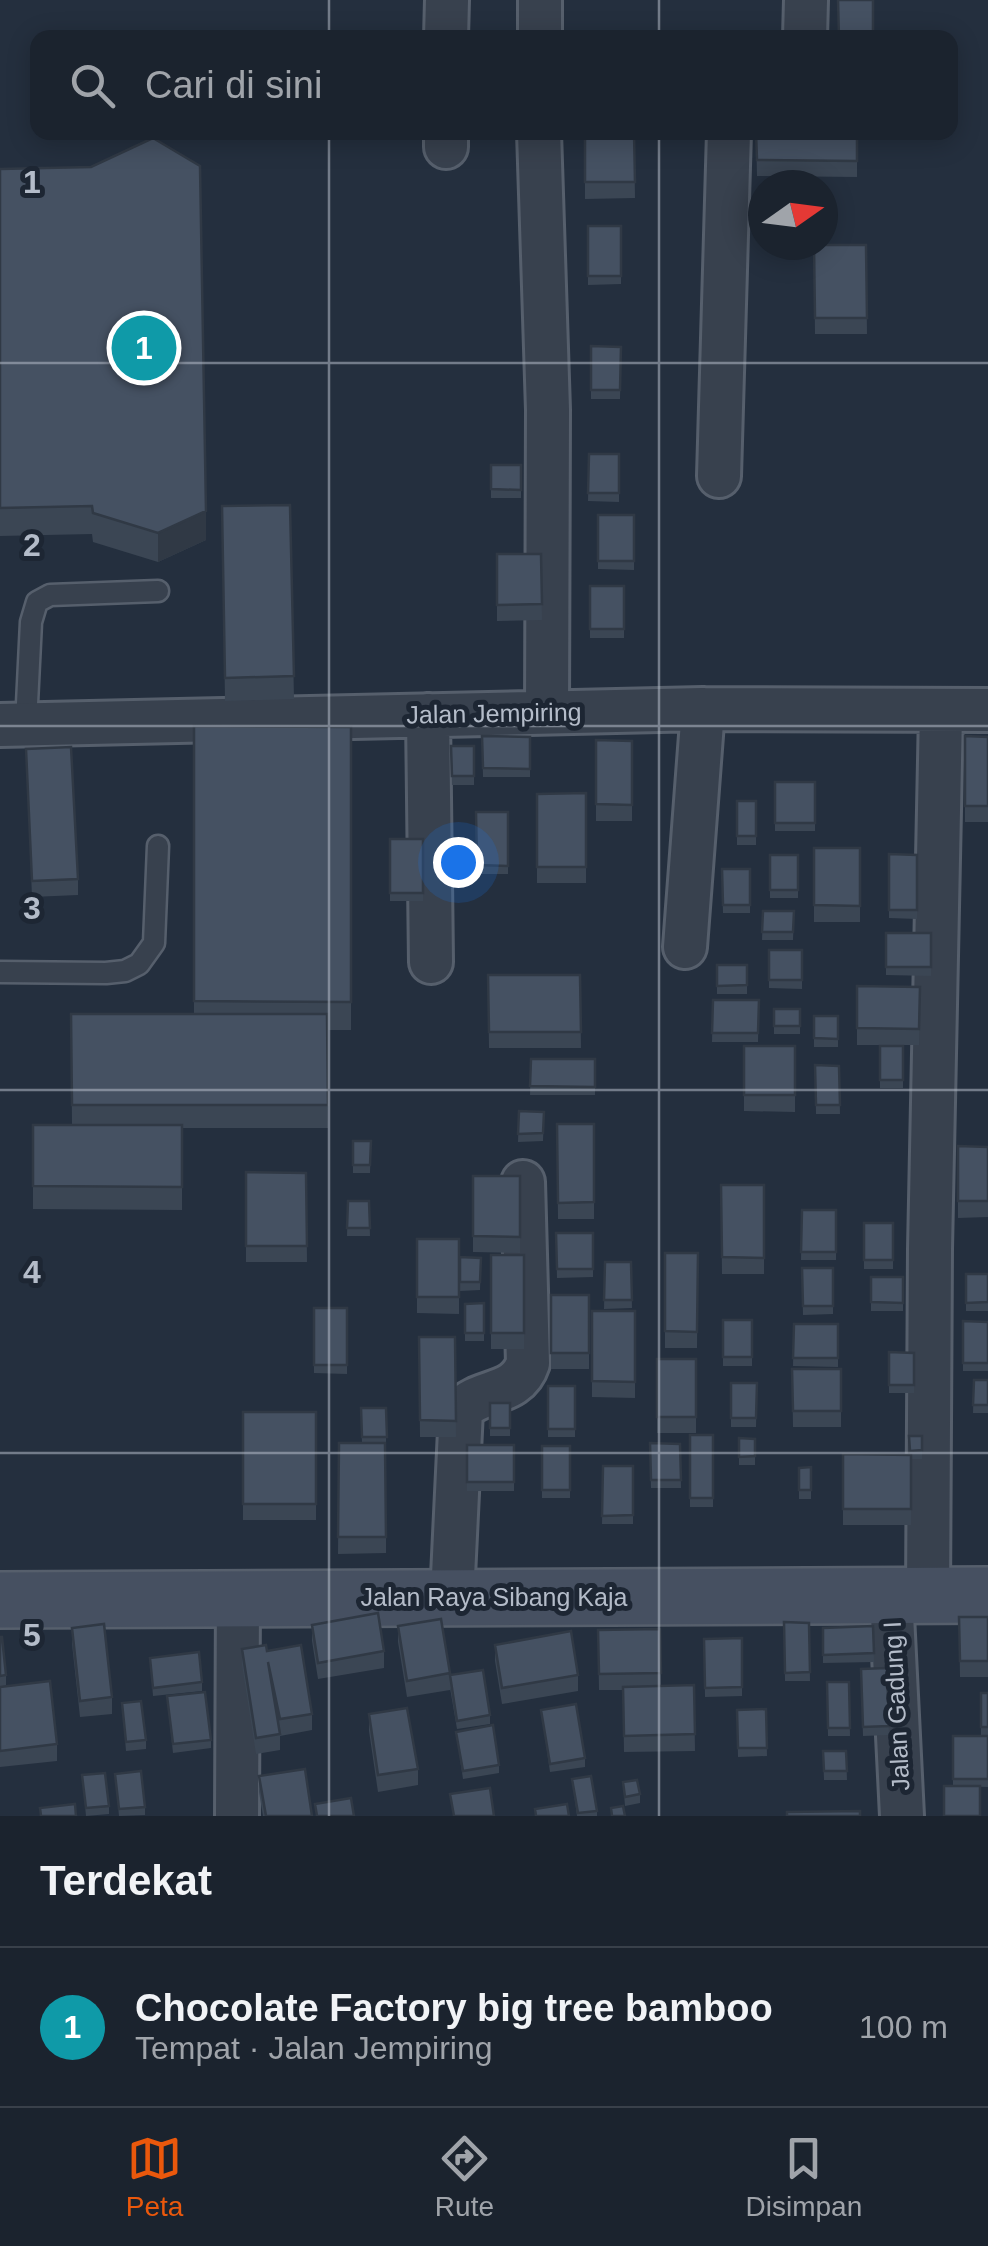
<!DOCTYPE html>
<html lang="id">
<meta charset="utf-8">
<style>
:root{--surface:#1b232e;--page:#242b36;--text:#f1f3f6;--muted:#a0a4aa;--line:#39404a;--accent:#ea580c}
body{margin:0;font-family:Arial,sans-serif;background:var(--page);color:var(--text)}
.compass{position:absolute;left:748px;top:170px;width:90px;height:90px;border-radius:50%;background:var(--surface);box-shadow:0 5px 25px #0003;rotate:76deg}
.you{position:absolute;left:458px;top:862px;width:35px;height:35px;margin:-25px;border:8px solid #fff;border-radius:50%;background:#1a73e8;box-shadow:0 0 0 15px #1a73e833}
.badge{display:grid;place-items:center;width:65px;height:65px;border-radius:50%;background:var(--accent);color:#fff;font-size:32px;font-weight:700}
.pin{position:absolute;translate:-50% -50%;border:5px solid #fff;box-shadow:0 2px 10px #0006}
.list{margin:0;padding:0;list-style:none}
h2{display:flex;justify-content:space-between;align-items:center;height:130px;margin:0;padding:0 40px;font-size:42px}
h2 small{font-size:32px;font-weight:400;color:var(--muted)}
.list li{display:grid;grid-template-columns:65px 1fr auto;gap:30px;align-items:center;box-sizing:border-box;height:160px;padding:0 40px;border-top:2px solid var(--line)}
.list b{display:block;font-size:38px;white-space:nowrap}
.list p{margin:0;font-size:32px;white-space:nowrap;color:var(--muted)}
.list em{font-size:32px;font-style:normal;color:var(--muted)}
.icon{flex:none;width:55px;height:55px;fill:none;stroke:currentColor;stroke-width:2;stroke-linecap:round;stroke-linejoin:round}
.map{position:relative;flex:none;width:988px;height:1816px;overflow:hidden}
.search{position:absolute;background:var(--surface);box-shadow:0 5px 25px #0003;left:30px;right:30px;top:30px;height:110px;display:flex;align-items:center;gap:25px;box-sizing:border-box;padding:0 35px;border-radius:20px;color:var(--muted);font-size:38px}
.sheet{height:290px;background:var(--surface)}
nav{display:flex;justify-content:space-around;align-items:center;box-sizing:border-box;height:140px;border-top:2px solid var(--line);background:var(--surface);font-size:28px;color:var(--muted)}
nav a{display:grid;justify-items:center;gap:5px}
nav .on{color:var(--accent)}
.map>svg:first-child{display:block}
.lines{fill:none;stroke-linecap:round;stroke-linejoin:round}
.service-casing{stroke:#565f6c;stroke-width:25}
.minor-casing{stroke:#565f6c;stroke-width:48}
.secondary-casing{stroke:#565f6c;stroke-width:60}
.service{stroke:#38414e;stroke-width:20}
.minor{stroke:#38414e;stroke-width:42}
.secondary{stroke:#465061;stroke-width:55}
.wall{fill:#3b4654}
.shaded-wall{fill:#303945}
.building{fill:#455162;stroke:#303945;stroke-width:2.5}
.grid{fill:none;stroke:#b4bcc9;stroke-width:2.5;stroke-opacity:0.55}
.labels{text-anchor:middle;dominant-baseline:central;stroke-width:10;stroke-linejoin:round;paint-order:stroke}
.street-label{font-size:25px;fill:#b4bcc9;stroke:#1d2633}
.grid-label{font-size:32px;text-anchor:middle;font-weight:bold;fill:#b4bcc9;stroke:#1d2633;stroke-width:10;stroke-linejoin:round;paint-order:stroke}
</style>
<div class="map">
<svg width="988" height="1816" viewBox="0 0 988 1816">
<rect width="100%" height="100%" fill="#242f3e"/>
<g class="lines">
<g class="service-casing">
<path id="service" d="M26,724L31,622L37,602L50,595L158,591
M0,972L106,973L125,971L139,964L154,943L158,846"/>
</g>
<g class="minor-casing">
<path id="minor" d="M446,38L447,0
M540,38V0
M805,38L806,0
M539,132L548,410L547,712
M446,147V132
M719,476L729,132
M428,715L431,962
M0,725L703,709L988,710
M685,947L703,709
M891,1595L902,1816
M928,1596L930,1249L941,712
M452,1597L461,1410C480,1388 517,1397 528,1363L523,1182
M237,1816L238,1598"/>
</g>
<g class="secondary-casing">
<path id="secondary" d="M0,1600L988,1595"/>
</g>
<use href="#service" class="service"/>
<use href="#minor" class="minor"/>
<use href="#secondary" class="secondary"/>
</g>
<path class="wall" d="M585,132H634L635,198L585,199Z
M756,132H857V177L757,176Z
M0,169L206,540L158,562L93,542L92,534L0,536Z
M588,226H621V284L588,285Z
M814,245H866L867,334H815Z
M591,346L621,347L620,399H591Z
M589,454H619V502L588,501Z
M491,465H521V498H491Z
M290,505L294,699L225,701L222,506Z
M598,515H634V570L598,569Z
M497,554H541L542,620L497,621Z
M590,586H624V638H590Z
M194,726L351,727V1030H327L328,1128H182V1210L33,1209V1125H72L71,1014H194Z
M482,736L530,737V777H483Z
M965,736L988,737V822H965Z
M596,740L632,741V821H596Z
M451,746H474V785H452Z
M26,749L78,879V895L32,897Z
M775,782H815V831H775Z
M586,793V883H537V794Z
M737,801H756V845H737Z
M476,812H508V874H477Z
M390,839H423V901H390Z
M814,848H860V922H814Z
M889,854L917,855V919L889,918Z
M770,855H798V898H770Z
M722,869H750V913H723Z
M763,911H794L793,940H762Z
M886,933H931V976L886,975Z
M769,950H802V989L769,988Z
M717,965H747V994H717Z
M488,975H580L581,1048H489Z
M857,986L920,987L919,1045H857Z
M713,1000H759L758,1042H712Z
M774,1009H800V1034H774Z
M814,1016H838V1047H814Z
M744,1046H795V1112L744,1111Z
M880,1046H903V1088H880Z
M531,1059H595V1095H530Z
M815,1065L839,1066L840,1114H816Z
M519,1111L544,1112L543,1141L518,1142Z
M557,1124H594V1219H558Z
M353,1141H371L370,1173H353Z
M958,1146L988,1147V1217L958,1218Z
M246,1172L306,1173L307,1262H246Z
M473,1176H520V1253L473,1252Z
M721,1185H764V1274H722Z
M348,1201H369L370,1236H347Z
M802,1210H836V1260H801Z
M864,1223H893V1269H864Z
M556,1233H593V1277L557,1278Z
M417,1239H459V1314L417,1313Z
M665,1253H698L697,1348H665Z
M491,1255H524V1349H491Z
M460,1257L481,1258L480,1290L460,1291Z
M605,1262H631L632,1308L604,1309Z
M802,1268H833V1314L803,1315Z
M966,1274H988V1311H966Z
M871,1277H903V1311H871Z
M551,1295H589V1369H551Z
M484,1303V1341H465V1304Z
M314,1308H347V1374L314,1373Z
M592,1311H635V1398L592,1397Z
M723,1320H752V1366H723Z
M963,1321L988,1322V1371H963Z
M794,1324H838V1367L793,1366Z
M419,1337H455L456,1437H420Z
M889,1352L914,1353V1393H889Z
M657,1359H696V1433H657Z
M792,1369H841V1427H793Z
M974,1380H988V1413H973Z
M731,1383H757L756,1427H731Z
M548,1386H575V1437H548Z
M490,1403H510V1436H490Z
M361,1408H386V1553L338,1554L339,1443H362Z
M243,1412H316V1520H243Z
M690,1435H713V1507H690Z
M909,1436H922V1459H911V1525H843V1454L910,1455Z
M739,1438L755,1439V1465H739Z
M650,1443L680,1444L681,1488H651Z
M467,1445H514V1491H467Z
M542,1446H570V1498H542Z
M603,1466H633V1524H602Z
M811,1467V1499H799V1468Z
M959,1617H988V1677H960Z
M441,1619L450,1675L490,1715V1724L457,1729L450,1688V1690L407,1697L398,1642V1626Z
M784,1623H809L810,1681H785Z
M312,1625L384,1651V1668L318,1679L312,1641Z
M873,1626L874,1662L823,1663V1628Z
M72,1628L112,1697V1714L80,1717L72,1644Z
M660,1629L661,1686L694,1685L695,1751L624,1752L623,1690H599L598,1630Z
M0,1637L6,1675V1686L57,1744V1761L0,1767Z
M742,1638V1696L705,1697L704,1639Z
M495,1645L578,1675V1691L502,1704L495,1661Z
M242,1649L267,1651L312,1714V1730L280,1736V1750L256,1754L242,1665Z
M150,1658L202,1682V1691L153,1696Z
M887,1668L889,1735L863,1736L861,1669Z
M827,1682H849L850,1736H828Z
M981,1693H988V1735H981Z
M167,1696L211,1740V1748L173,1753Z
M122,1703L146,1740V1749L126,1751Z
M766,1709L767,1756L738,1757L737,1710Z
M541,1710L585,1758V1767L550,1772Z
M369,1714L418,1769V1785L378,1792L369,1731Z
M456,1732L499,1765V1773L463,1779Z
M953,1736H988V1787L953,1786Z
M823,1751H846L847,1780H824Z
M115,1774L145,1807V1815L119,1816Z
M82,1775L109,1806V1814L86,1816Z
M259,1776L312,1816H263L259,1792Z
M572,1779L597,1811V1816H577Z
M623,1782L640,1794V1803L625,1806Z"/>
<path class="shaded-wall" d="M206,511V540L158,562V533Z"/>
<path class="building" d="M838,0H873V38H839Z
M585,132H634L635,182H585Z
M756,132H857V161L757,160Z
M153,138L200,166L206,511L158,533L93,513L92,506L0,508V169L91,167Z
M588,226H621V276H588Z
M814,245H866L867,318H815Z
M591,346L621,347L620,390H591Z
M589,454H619V493H588Z
M491,465H521V490L491,489Z
M290,505L294,676L225,678L222,506Z
M598,515H634V561H598Z
M497,554H541L542,604L497,605Z
M590,586H624V629H590Z
M194,726L351,727V1002L194,1001Z
M482,736L530,737V769L483,768Z
M965,736L988,737V806H965Z
M596,740L632,741V805L596,804Z
M451,746H474V776H452Z
M71,747L78,879L32,881L26,749Z
M775,782H815V823H775Z
M586,793V867H537V794Z
M737,801H756V836H737Z
M476,812H508V866L477,865Z
M390,839H423V893H390Z
M814,848H860V906L814,905Z
M889,854L917,855V910H889Z
M770,855H798V890H770Z
M722,869H750V905H723Z
M763,911H794L793,932H762Z
M886,933H931V967H886Z
M769,950H802V980H769Z
M717,965H747V985L717,986Z
M488,975H580L581,1032H489Z
M857,986L920,987L919,1029L857,1028Z
M713,1000H759L758,1033H712Z
M774,1009H800V1026H774Z
M71,1014H327L328,1105H72Z
M814,1016H838V1039L814,1038Z
M744,1046H795V1095H744Z
M880,1046H903V1080H880Z
M531,1059H595V1087L530,1086Z
M815,1065L839,1066L840,1105H816Z
M519,1111L544,1112L543,1133L518,1134Z
M557,1124H594V1202L558,1203Z
M33,1125H182V1187L33,1186Z
M353,1141H371L370,1165H353Z
M958,1146L988,1147V1201H958Z
M246,1172L306,1173L307,1246H246Z
M473,1176H520V1237L473,1236Z
M721,1185H764V1258L722,1257Z
M348,1201H369L370,1228H347Z
M802,1210H836V1252H801Z
M864,1223H893V1260H864Z
M556,1233H593V1269H557Z
M417,1239H459V1297H417Z
M665,1253H698L697,1332L665,1331Z
M491,1255H524V1333H491Z
M460,1257L481,1258L480,1282H460Z
M605,1262H631L632,1300H604Z
M802,1268H833V1306H803Z
M966,1274H988V1302L966,1303Z
M871,1277H903V1303L871,1302Z
M551,1295H589V1353H551Z
M484,1303V1333H465V1304Z
M314,1308H347V1365H314Z
M592,1311H635V1382L592,1381Z
M723,1320H752V1357H723Z
M963,1321L988,1322V1363H963Z
M794,1324H838V1358H793Z
M419,1337H455L456,1421L420,1420Z
M889,1352L914,1353V1385H889Z
M657,1359H696V1417H657Z
M792,1369H841V1411H793Z
M974,1380H988V1405H973Z
M731,1383H757L756,1418H731Z
M548,1386H575V1429H548Z
M490,1403H510V1428H490Z
M361,1408H386L387,1437H362Z
M243,1412H316V1504H243Z
M690,1435H713V1498H690Z
M909,1436H922V1450L910,1451Z
M739,1438L755,1439V1456L739,1457Z
M339,1443H385L386,1537H338Z
M650,1443L680,1444L681,1480H651Z
M467,1445H514V1482H467Z
M542,1446H570V1490H542Z
M843,1454L911,1455V1509H843Z
M603,1466H633V1515L602,1516Z
M811,1467V1490H799V1468Z
M378,1613L384,1651L318,1663L312,1625Z
M959,1617H988V1661H960Z
M441,1619L450,1673L407,1681L398,1626Z
M784,1622L809,1623L810,1672L785,1673Z
M104,1624L112,1697L80,1701L72,1628Z
M873,1626L874,1653L823,1655V1628Z
M660,1629L661,1673L599,1674L598,1630Z
M571,1631L578,1675L502,1688L495,1645Z
M0,1637H2L6,1675L0,1676Z
M742,1638V1687L705,1688L704,1639Z
M266,1645L267,1651L301,1645L312,1714L280,1719L268,1662L280,1734L256,1738L242,1649Z
M199,1652L202,1682L153,1688L150,1658Z
M887,1668L889,1726L863,1727L861,1669Z
M483,1670L490,1715L457,1721L450,1675Z
M50,1681L57,1744L0,1751V1687Z
M827,1682H849L850,1728H828Z
M694,1685L695,1734L624,1736L623,1687Z
M205,1692L211,1740L173,1744L167,1696Z
M981,1693H988V1727H981Z
M141,1701L146,1740L126,1742L122,1703Z
M576,1704L585,1758L550,1764L541,1710Z
M407,1708L418,1769L378,1775L369,1714Z
M766,1709L767,1748H738L737,1710Z
M493,1725L499,1765L463,1771L456,1732Z
M953,1736H988V1779H953Z
M823,1751H846L847,1771H824Z
M305,1769L312,1816H266L259,1776Z
M141,1771L145,1807L119,1809L115,1774Z
M105,1773L109,1806L86,1808L82,1775Z
M591,1776L597,1811L578,1813L572,1779Z
M637,1780L640,1794L625,1797L623,1782Z
M944,1786H980V1816H944Z
M490,1788L494,1816H454L450,1794Z
M351,1798L354,1816H317L315,1804Z
M75,1804L76,1816H41L40,1808Z
M567,1804L569,1816H536L535,1809Z
M623,1806L625,1816H612L611,1808Z
M860,1811V1816H787V1812Z"/>
<path class="grid" d="M329,0V38M659,0V38M329,132V1816M659,132V1816M0,363H988M0,726H988M0,1090H988M0,1453H988"/>
<g class="labels">
<g class="street-label">
<text transform="translate(494 713) rotate(-1)">Jalan Jempiring</text>
<text x="494" y="1597">Jalan Raya Sibang Kaja</text>
<text transform="translate(896 1706) rotate(-93)">Jalan Gadung I</text>
</g>
</g>
<g class="grid-label">
<text x="32" y="193">1</text>
<text x="32" y="556">2</text>
<text x="32" y="919">3</text>
<text x="32" y="1283">4</text>
<text x="32" y="1646">5</text>
</g>
</svg>
<svg class="compass" viewBox="-18 -18 36 36"><path d="M0-13l5 13h-10z" fill="#e53935"/><path d="M0 13l5-13h-10z" fill="#a0a4aa"/></svg>
<div class="you"></div>
<div class="pin badge" style="left:144px;top:348px;background:#0f9aa8">1</div>
<div class="search"><svg class="icon" aria-label="search" viewBox="0 0 24 24"><circle cx="10" cy="10" r="6"/><path d="M15 15l6 6"/></svg>Cari di sini</div>
</div>
<section class="sheet">
<h2>Terdekat<small></small></h2>
<ul class="list">
<li><span class="badge" style="background:#0f9aa8">1</span><div><b>Chocolate Factory big tree bamboo</b><p>Tempat · Jalan Jempiring</p></div><em>100 m</em></li>
</ul>
</section>
<nav>
<a class="on"><svg class="icon" aria-label="map" viewBox="0 0 24 24"><path d="M3 6l6-2 6 2 6-2v14l-6 2-6-2-6 2zM9 4v14M15 6v14"/></svg>Peta</a>
<a><svg class="icon" aria-label="directions" viewBox="0 0 24 24"><path d="M12 3l9 9-9 9-9-9zM9 14v-3h6M13 9l2 2-2 2"/></svg>Rute</a>
<a><svg class="icon" aria-label="saved" viewBox="0 0 24 24"><path d="M7 4h10v16l-5-4-5 4z"/></svg>Disimpan</a>
</nav>
